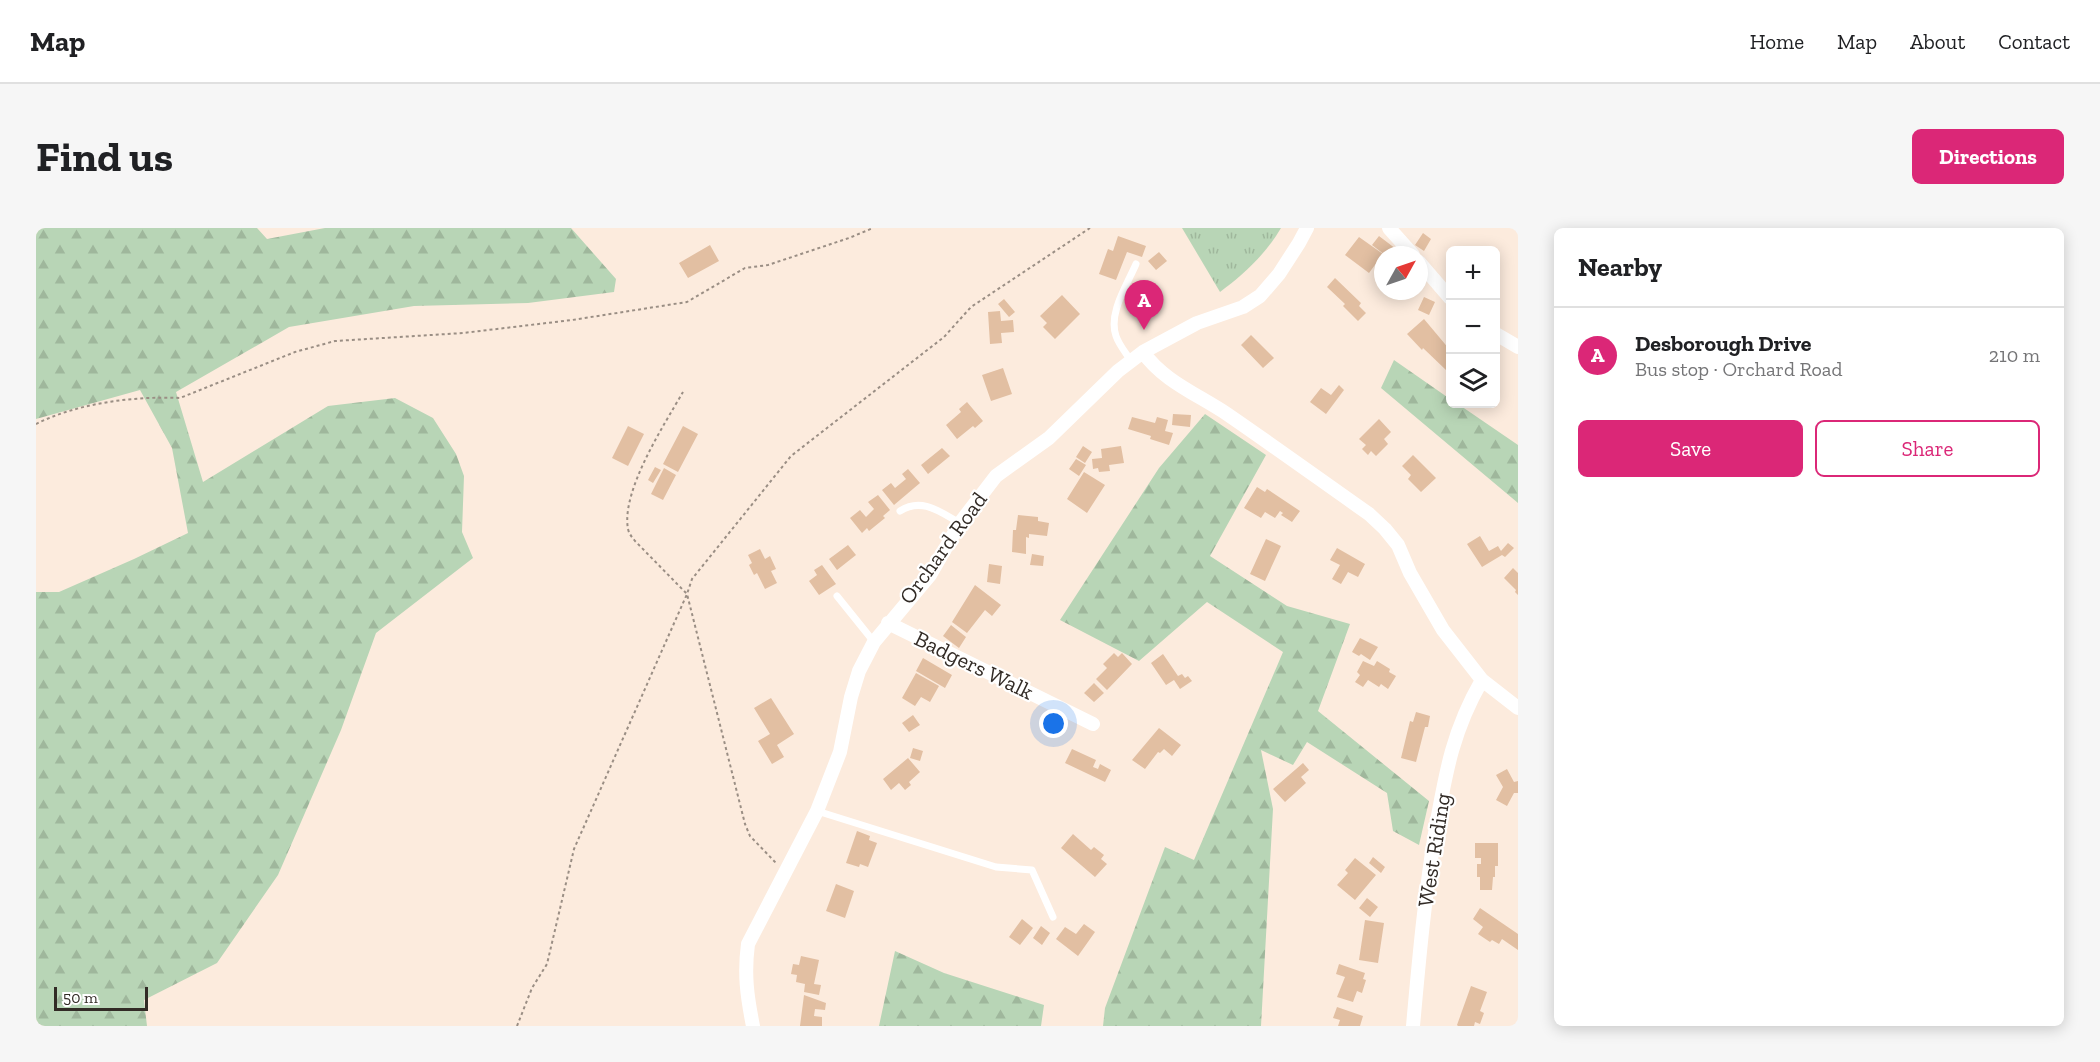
<!DOCTYPE html>
<meta charset="utf-8">
<style>
:root{--surface:#fff;--page:#f6f6f6;--text:#202124;--muted:#757577;--line:#e0e0e0;--accent:#db2777}
body{margin:0;font-family:"Zilla Slab",serif;background:var(--page);color:var(--text)}
.controls{position:absolute;right:18px;top:18px;display:grid;overflow:hidden;border-radius:9px;box-shadow:0 3px 15px #0003}
.controls button{width:54px;height:54px;display:grid;place-items:center;padding:0;border:0;border-bottom:2px solid var(--line);background:var(--surface);color:var(--text);font:30px sans-serif}
.compass{position:absolute;left:1338px;top:18px;width:54px;height:54px;border-radius:50%;background:var(--surface);box-shadow:0 3px 15px #0003;rotate:50deg}
.scale{position:absolute;left:18px;bottom:15px;width:94px;box-sizing:border-box;padding-left:6px;border:3px solid #322b26;border-top:0;font-size:16px;line-height:21px;white-space:nowrap;color:#322b26;-webkit-text-stroke:4px #fff;paint-order:stroke}
.you{position:absolute;left:1018px;top:496px;width:21px;height:21px;margin:-15px;border:4px solid #fff;border-radius:50%;background:#1a73e8;box-shadow:0 0 0 9px #1a73e833}
.badge{display:grid;place-items:center;width:39px;height:39px;border-radius:50%;background:var(--accent);color:#fff;font-size:20px;font-weight:700}
.pin{position:absolute;translate:-50% -50px;filter:drop-shadow(0 2px 3px #0008)}
.pin::after{content:'';position:absolute;top:32px;width:21px;height:18px;background:inherit;clip-path:polygon(0 0,100% 0,50% 100%)}
.list{margin:0;padding:0;list-style:none}
h2{display:flex;justify-content:space-between;align-items:center;height:78px;margin:0;padding:0 24px;font-size:26px}
h2 small{font-size:20px;font-weight:400;color:var(--muted)}
.list li{display:grid;grid-template-columns:39px 1fr auto;gap:18px;align-items:center;box-sizing:border-box;height:96px;padding:0 24px;border-top:2px solid var(--line)}
.list b{display:block;font-size:22px;white-space:nowrap}
.list p{margin:0;font-size:20px;white-space:nowrap;color:var(--muted)}
.list em{font-size:20px;font-style:normal;color:var(--muted)}
.actions{display:flex;gap:12px;padding:18px 24px}
.actions a{flex:1;padding:14px 0;border:2px solid var(--accent);border-radius:9px;text-align:center;font-size:21px;color:var(--accent)}
.actions .main{background:var(--accent);color:#fff}
.icon{flex:none;width:33px;height:33px;fill:none;stroke:currentColor;stroke-width:2;stroke-linecap:round;stroke-linejoin:round}
.map{position:relative;flex:none;width:1482px;height:798px;overflow:hidden;border-radius:9px}
header{display:flex;align-items:center;gap:36px;box-sizing:border-box;height:84px;padding:0 30px;background:var(--surface);border-bottom:2px solid var(--line)}
header strong{font-size:28px}
nav{display:flex;gap:33px;margin-inline-start:auto;font-size:21px}
.intro{display:flex;align-items:center;justify-content:space-between;box-sizing:border-box;height:144px;padding:0 36px}
h1{margin:0;font-size:42px}
.button{padding:15px 27px;border-radius:9px;background:var(--accent);color:#fff;font-size:21px;font-weight:700}
main{display:flex;gap:36px;padding:0 36px}
aside{flex:1;background:var(--surface);border-radius:9px;box-shadow:0 3px 15px #0003}
.map>svg:first-child{display:block}
.grass{fill:url(#grass-tufts)}
.forest{fill:url(#forest-firs)}
.building{fill:#e2bfa2}
.lines{fill:none;stroke-linecap:round;stroke-linejoin:round}
.path{stroke:#9a8e84;stroke-width:2;stroke-dasharray:3 3;stroke-linecap:butt}
.service{stroke:#fff;stroke-width:7}
.minor{stroke:#fff;stroke-width:14}
.labels{text-anchor:middle;dominant-baseline:central;stroke-width:4.5;stroke-linejoin:round;paint-order:stroke}
.street-label{font-size:22px;fill:#322b26;stroke:#fff}
</style>
<header>
<strong>Map</strong>
<nav><a>Home</a><a>Map</a><a>About</a><a>Contact</a></nav>
</header>
<div class="intro"><h1>Find us</h1><a class="button">Directions</a></div>
<main>
<div class="map">
<svg width="1482" height="798" viewBox="0 0 1482 798">
<defs>
<pattern id="grass-tufts" width="24" height="20" patternUnits="userSpaceOnUse" patternTransform="scale(1.5)"><rect width="24" height="20" fill="#b8d5b6"/><path d="M3 7l-1-3M5 7V3M7 7l1-3M15 17l-1-3M17 17v-4M19 17l1-3" fill="none" stroke="#9fb79c"/></pattern>
<pattern id="forest-firs" width="22" height="20" patternUnits="userSpaceOnUse" patternTransform="scale(1.5)"><rect width="22" height="20" fill="#b8d5b6"/><path d="M5 1l3.5 6h-7zM16 11l3.5 6h-7z" fill="#9fb79c"/></pattern>
</defs>
<rect width="100%" height="100%" fill="#fcebdd"/>
<path class="grass" d="M1146,0H1245C1229,27 1208,46 1184,64Z"/>
<path class="forest" d="M0,0H221L231,11L289,0H535L580,51L578,64L492,75L378,78L253,99L140,164L167,254L292,178L359,170L397,190L420,226L428,248L426,304L437,330L340,405L305,502L242,647L181,735L108,772L111,798H0V364H23L98,331L152,305L136,220L104,162L0,191Z
M1358,132L1414,171V176H1422L1482,217V275L1345,160Z
M1169,186L1230,227L1174,328L1251,378L1314,396L1282,483L1393,573L1383,617L1357,603L1351,565L1271,514L1257,537L1225,522L1237,581L1225,798H1067L1069,780L1129,619L1158,632L1247,424L1171,374L1103,433L1024,392L1123,240Z
M859,723L908,745L1008,777L1005,798H843Z"/>
<path class="building" d="M1387,5L1395,11L1388,23L1379,17Z
M1082,8L1110,18L1106,29L1091,24L1080,52L1063,46L1072,21L1077,23Z
M1343,8L1360,21L1356,27H1349L1336,17Z
M1323,9L1347,26L1333,45L1309,27Z
M674,17L683,33L652,50L643,35Z
M1123,24L1131,33L1120,42L1112,33Z
M1299,50L1325,75L1323,78L1330,85L1322,93L1307,78L1309,76L1291,59Z
M1026,67L1044,86L1019,111L1007,99L1011,95L1004,88Z
M1388,69L1399,74L1393,87L1382,82Z
M968,71L979,84L973,89L962,76Z
M964,83L965,93L977,92L978,104L965,105L966,115L954,116L952,84Z
M1388,91L1414,122V138L1410,142L1387,120L1386,122L1371,106Z
M1215,107L1238,130L1227,140L1205,117Z
M967,140L976,166L955,173L946,147Z
M1303,157L1308,162L1290,186L1274,174L1285,160L1295,167Z
M931,174L947,193L939,200L937,198L921,211L910,197L925,184L923,181Z
M1137,186L1155,187L1154,199L1136,197Z
M1096,189L1119,195L1121,189L1132,192L1129,203L1137,205L1133,217L1114,211L1115,208L1092,201Z
M1343,191L1355,204L1348,211L1352,216L1340,228L1335,223L1332,227L1326,221L1330,217L1323,211Z
M592,198L608,206L592,238L576,230Z
M647,198L662,206L642,244L627,236Z
M1047,218L1056,224L1049,235L1040,229Z
M1085,218L1088,235L1073,237L1074,243L1063,244L1062,240L1057,241L1056,231L1066,230L1065,221Z
M906,220L914,228L892,246L885,237Z
M1377,227L1400,250L1385,264L1372,251L1375,247L1366,238Z
M1040,231L1050,237L1043,248L1033,241Z
M619,239L625,242L617,255L612,252Z
M628,240L640,247L627,272L615,266Z
M872,241L884,255L858,277L846,262L855,255L859,260L870,251L866,246Z
M1048,244L1069,257L1051,285L1031,271Z
M1221,259L1229,264L1231,261L1264,283L1256,294L1245,287L1247,285L1244,283L1239,290L1229,284L1225,290L1208,280Z
M842,267L854,282L847,288L849,290L833,303L831,300L826,305L814,290L824,282L830,289L838,281L832,274Z
M982,287L1002,289V293L1013,295L1011,308L993,306V310L990,309V326L976,324L977,302H980Z
M1444,308L1453,323L1462,318L1465,323L1472,315L1478,320L1469,329L1466,327L1446,339L1431,316Z
M1230,311L1245,318L1229,353L1214,346Z
M812,317L820,327L801,342L793,331Z
M1301,320L1329,336L1322,349L1312,344L1305,356L1296,351L1304,337L1294,332Z
M724,321L729,331L734,328L740,341L735,343L741,355L729,361L721,345L718,347L713,337L716,335L712,327Z
M996,326L1008,328L1007,338L994,337Z
M953,336L966,338L964,356L951,354Z
M786,337L800,356L783,367L773,353L781,347L778,342Z
M1477,340L1482,345V367L1479,364L1480,362L1468,350Z
M939,357L965,377L956,388L949,382L931,405L916,394Z
M915,397L930,409L923,420L907,408Z
M1324,410L1342,419L1334,432L1325,426L1323,428L1316,424Z
M1078,425L1082,429L1086,425L1096,436L1071,462L1060,451L1071,440L1067,436Z
M1127,426L1142,448L1146,446L1149,450L1152,448L1156,453L1144,461L1138,452L1130,457L1115,435Z
M887,430L916,447L909,460L880,443Z
M1327,433L1338,438L1341,433L1354,441L1353,444L1360,448L1352,461L1345,456L1343,459L1332,452L1327,459L1319,454L1324,447L1321,444Z
M880,445L903,458L894,474L885,469L879,478L866,470Z
M1058,455L1068,465L1058,474L1048,465Z
M735,470L758,506L741,517L748,529L736,536L722,513L734,506L718,480Z
M1380,484L1394,488L1392,499H1389L1380,534L1365,530L1374,493L1377,494Z
M877,487L884,497L873,504L866,495Z
M1123,500L1145,517L1136,528L1128,521L1124,525L1122,524L1109,541L1096,532Z
M877,520L887,523L884,533L874,530Z
M1036,521L1060,532L1057,539L1062,541L1064,536L1075,542L1069,554L1029,535Z
M872,530L884,544L873,554L875,557L869,562L863,555L855,562L847,551Z
M1267,535L1273,542L1265,549L1270,555L1249,574L1237,561Z
M1471,541L1478,554L1482,553V565H1478L1471,578L1460,572L1467,559L1460,547Z
M821,603L834,608L833,612L841,615L832,639L824,636L823,639L810,635Z
M1037,606L1055,622L1058,619L1068,627L1065,631L1071,636L1059,649L1025,620Z
M1439,615H1462V638H1459V649H1457L1456,662H1444V649H1441V636H1445V630H1439Z
M1337,629L1349,639L1345,645L1333,635Z
M1319,630L1340,647L1319,672L1301,657L1312,645L1309,642Z
M800,656L818,663L809,690L790,683Z
M1331,670L1342,679L1334,689L1323,680Z
M1444,680L1482,706V722L1466,711L1463,716L1456,712L1454,714L1442,706L1447,699L1437,691Z
M986,691L997,700L984,717L973,709Z
M1329,692L1348,695L1342,735L1323,732Z
M1048,696L1059,704L1042,728L1020,711L1029,699L1040,706Z
M1005,698L1014,705L1006,717L997,710Z
M765,728L783,732L778,756L785,757L783,767L768,764L769,756L760,754L761,747L755,746L757,736L763,737Z
M1303,736L1329,745L1327,751L1330,752L1326,765L1321,763L1317,774L1301,769L1309,749L1300,746Z
M1435,758L1451,764L1444,783L1448,785L1444,796L1439,794L1438,798H1422L1421,797Z
M768,767L790,775L789,782L779,781L778,788L786,789V798H764Z
M1301,779L1327,788L1324,798H1302L1304,792L1297,790Z"/>
<g class="lines">
<path class="path" d="M647,164C628,197 585,263 592,301C593,306 596,309 599,313L651,366L709,596L714,608L740,635
M0,196C42,175 97,168 144,170L259,124L299,113L427,105L536,92L651,74L709,40L732,37L813,10L837,0
M481,798L496,760L511,736L538,621L651,366L656,351L755,228L908,109L935,79L1054,0"/>
<path class="service" d="M1095,133C1090,125 1083,117 1080,108C1072,85 1091,57 1100,36
M864,283C886,269 904,284 924,295
M801,368L838,414
M781,583L960,639L996,642L1017,689"/>
<path class="minor" d="M1353,0L1377,27
M1383,34L1414,70
M1460,106L1482,119
M1107,124C1127,153 1163,167 1191,186C1239,219 1286,253 1333,286L1349,301L1362,317L1374,345L1407,402L1446,452L1482,480
M852,395L1057,496
M717,798C711,768 708,746 712,716L781,583L804,524L815,469L823,443L838,414L894,347L924,295L960,248L1013,210L1082,143L1107,124L1161,95L1207,79L1224,68L1243,46L1263,15L1271,0
M1377,798C1383,731 1389,665 1400,599C1410,543 1417,502 1446,452"/>
</g>
<g class="labels">
<g class="street-label">
<text transform="translate(907 320) rotate(-54)">Orchard Road</text>
<text transform="translate(938 437) rotate(26)">Badgers Walk</text>
<text transform="translate(1398 622) rotate(-81)">West Riding</text>
</g>
</g>
</svg>
<div class="controls">
<button>+</button>
<button>−</button>
<button><svg class="icon" aria-label="layers" viewBox="0 0 24 24"><path d="M12 4l9 5-9 5-9-5zM3 14l9 5 9-5"/></svg></button>
</div>
<svg class="compass" viewBox="-18 -18 36 36"><path d="M0-13l5 13h-10z" fill="#e53935"/><path d="M0 13l5-13h-10z" fill="#757577"/></svg>
<div class="scale">50 m</div>
<div class="you"></div>
<div class="pin badge" style="left:1108px;top:102px">A</div>
</div>
<aside>
<h2>Nearby<small></small></h2>
<ul class="list">
<li><span class="badge">A</span><div><b>Desborough Drive</b><p>Bus stop · Orchard Road</p></div><em>210 m</em></li>
</ul>
<div class="actions"><a class="main">Save</a><a>Share</a></div>
</aside>
</main>
